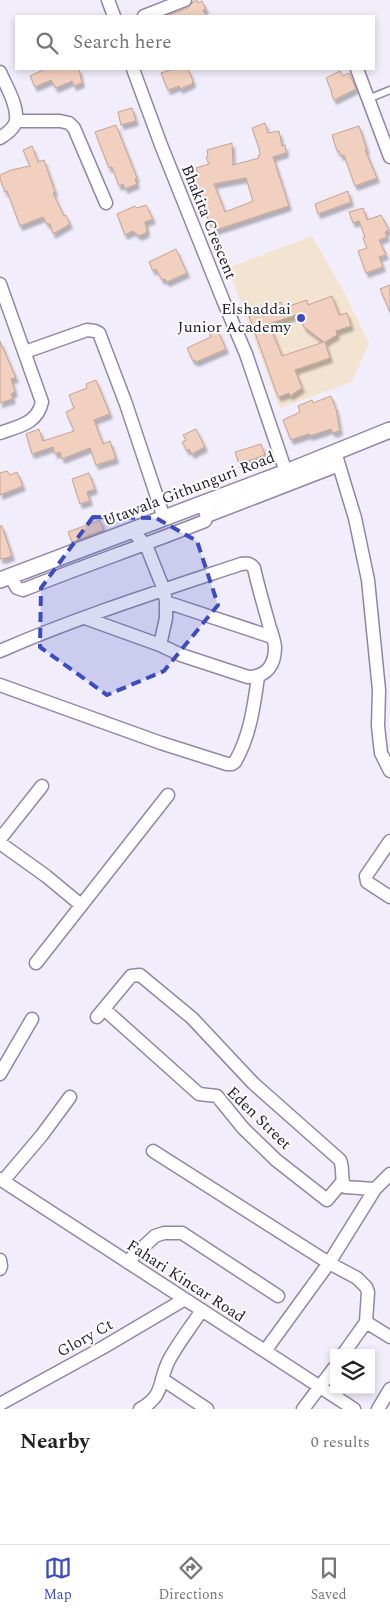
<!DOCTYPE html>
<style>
:root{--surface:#fff;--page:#f2f2f2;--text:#222;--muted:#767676;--line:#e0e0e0;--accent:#3c4cbf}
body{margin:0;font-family:Spectral,serif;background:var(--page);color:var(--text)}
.controls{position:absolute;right:15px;bottom:15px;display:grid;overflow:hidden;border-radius:0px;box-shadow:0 2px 8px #0003}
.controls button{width:45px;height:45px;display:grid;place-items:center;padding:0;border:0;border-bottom:1px solid var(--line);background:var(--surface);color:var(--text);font:25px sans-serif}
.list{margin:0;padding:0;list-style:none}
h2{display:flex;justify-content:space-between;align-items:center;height:65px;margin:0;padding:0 20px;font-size:21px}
h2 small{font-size:16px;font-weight:400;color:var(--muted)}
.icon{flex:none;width:28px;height:28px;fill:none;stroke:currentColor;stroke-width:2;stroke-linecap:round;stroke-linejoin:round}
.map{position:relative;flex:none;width:390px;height:1409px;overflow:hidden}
.search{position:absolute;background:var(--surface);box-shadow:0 2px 8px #0003;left:15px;right:15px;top:15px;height:55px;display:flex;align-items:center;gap:12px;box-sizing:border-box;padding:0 18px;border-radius:0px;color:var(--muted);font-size:19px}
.sheet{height:135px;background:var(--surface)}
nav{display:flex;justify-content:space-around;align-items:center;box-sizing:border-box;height:70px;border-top:1px solid var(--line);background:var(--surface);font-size:14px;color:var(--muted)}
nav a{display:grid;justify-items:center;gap:2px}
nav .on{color:var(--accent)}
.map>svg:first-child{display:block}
.education{fill:#f3e3d1}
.building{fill:#f2d0bf;stroke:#c3a292;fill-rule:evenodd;filter:url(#shadow)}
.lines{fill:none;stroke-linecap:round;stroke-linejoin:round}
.service-casing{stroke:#9087a5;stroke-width:9}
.minor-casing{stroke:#9087a5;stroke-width:15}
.tertiary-casing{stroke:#9087a5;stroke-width:18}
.service{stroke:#fff;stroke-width:6}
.minor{stroke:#fff;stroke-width:12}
.tertiary{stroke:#fff;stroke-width:15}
.marked{fill:#3c4cbf;fill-opacity:0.2;stroke:#3c4cbf;stroke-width:4;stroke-dasharray:10 6;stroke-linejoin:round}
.poi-dot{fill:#3c4cbf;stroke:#fdfdfd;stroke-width:2}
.labels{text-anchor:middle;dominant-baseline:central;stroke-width:4;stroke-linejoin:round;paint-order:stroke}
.street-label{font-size:16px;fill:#211d29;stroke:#fdfdfd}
.poi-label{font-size:16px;fill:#211d29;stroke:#fdfdfd;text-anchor:end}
</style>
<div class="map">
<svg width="390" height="1409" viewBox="0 0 390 1409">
<defs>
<filter id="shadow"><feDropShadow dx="2.5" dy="4.5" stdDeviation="1" flood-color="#0004"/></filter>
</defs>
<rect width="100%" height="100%" fill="#f1edfb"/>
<path class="education" d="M312,236L344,292L369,343L352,382L280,408L228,268Z"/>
<path class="building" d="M197,0L198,3L202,1L206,9L203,10L206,16H166L188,8L193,2Z
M45,69H79L82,83L74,86L72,81L56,88L51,80L35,87L30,76Z
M173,69H188L193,81L192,84L180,89L179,86L168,90L161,73Z
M340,71L343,76L349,73L356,89L334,100L331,92H332L326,78Z
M132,108L136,121L121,125L118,112Z
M265,123L268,133L279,131L282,146L285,145L286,153L273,157L289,206L213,231L206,214L198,185L196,186L193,175L198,174L196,168L209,164L206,157L208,156L207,150L232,143L233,165L259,158L258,156L260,155L259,148L252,128ZM246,178L253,201L225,212L214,184Z
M116,125L137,178L135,179L137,184L125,189L123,184L119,186L112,167L109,168L95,132Z
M359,126L367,150H365L377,178L355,186L344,155L341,156L339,151H337L332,135Z
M32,146L38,162L44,160L55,192L53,193L64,216L66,215L70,224L53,234L50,224H47L43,217L20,226L7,191L5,192L0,179V175L11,170L30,166L23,150Z
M348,191L351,202L318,214L315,204Z
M146,205L153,219L145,222L147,230L146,233L139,236L133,231L125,235L117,214L135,206L137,208Z
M363,208L367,220L381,215L389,230L385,232L387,237L379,240L386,255L379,257L383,267L366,273L358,251L367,248L363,238L365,237L359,221L353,223L349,212Z
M176,249L187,273L167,282L165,279L162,280L156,269L153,271L149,262Z
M390,285V312L380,289Z
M332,296L339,315L347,313L351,326L336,331L337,335L325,342L330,358L295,370L302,388L290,396L289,393L279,397L277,394L249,316L281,302L283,308L307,300L308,305ZM299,314L304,327L324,342L282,356L269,324Z
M216,327L226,349L196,362L195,360L193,361L187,348L211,337L208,330Z
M0,341L16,378L11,379L15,392L11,394L13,399L0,403Z
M96,380L110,414L94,420L103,444L110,441L116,459L96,465L90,448L62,459L60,452L55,454L53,447L32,454L26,434L39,429L43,441L74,431L66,412L74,408L69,395L87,388L86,384Z
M331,396L336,409L340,431L333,433L331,429L310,436L309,434L291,440L283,420L300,412L298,406L312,400L313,403Z
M196,429L205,447L192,454L189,449L187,451L182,442L186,440L183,435Z
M261,444L265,455L239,464L235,452Z
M7,471L10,475L17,472L23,486L0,495V473Z
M89,473L95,489L87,492L90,501L80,504L72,479Z
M100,520L104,530L72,542L68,532Z
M0,526H2L12,556L3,559L2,558L0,559Z"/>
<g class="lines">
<g class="service-casing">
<path id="service" d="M368,99L390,90"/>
</g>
<g class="minor-casing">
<path id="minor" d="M108,0L114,16
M144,16L185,0
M133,69L161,145L223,300L246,354L286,472
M357,69L390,157
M0,72C6,86 18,105 16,121C14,129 6,134 0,138
M16,121H60L69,123L74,128L106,203
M0,284L42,402C37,424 19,426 0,433
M25,352L87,330L95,331L99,333L126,404L164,518
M335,452L355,518L368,580L379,690L378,726L381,753L390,771
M207,516L339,465
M131,530L146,545L164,590L166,602V618L160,645
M10,576L17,588L23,590C83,566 145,545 205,521L207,516L202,503
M166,602L272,637
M0,651C78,617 160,591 241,564C247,563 250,563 254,568C258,586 263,603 268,621C270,629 274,638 275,647C275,665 267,677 248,677L181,655L160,645L85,618
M0,685L161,743L227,764H232L235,762C250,736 254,706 258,677
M0,839L42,786
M390,841L366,876L367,882L390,897
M0,843L46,876L81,905
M36,963L168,795
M104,1009L199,1094L217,1096L243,1128L276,1160L327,1200L342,1182
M97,1017L131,976L140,975L192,1018L253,1083L340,1160C344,1169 340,1178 345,1187L375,1189
M0,1074L32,1019
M153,1151L329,1263L357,1278L366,1287L368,1292L366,1322L344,1353
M0,1179L354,1409
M3,1181L42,1135L70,1097
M0,1260L1,1266L0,1269
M127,1262L155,1236L164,1233H182L278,1296
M366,1322L390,1337
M265,1351L329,1263L375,1189L390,1174
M162,1379L207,1409
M0,1404L102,1348L185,1299
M140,1409C165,1396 158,1381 169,1360C178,1343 191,1327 202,1310
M303,1409L334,1368
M378,1409L390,1389"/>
</g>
<g class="tertiary-casing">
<path id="tertiary" d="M0,580L286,472L390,430"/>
</g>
<use href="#service" class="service"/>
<use href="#minor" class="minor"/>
<use href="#tertiary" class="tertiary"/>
</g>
<path class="marked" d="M93,517L156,518L197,541L218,605L164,671L107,695L40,647L41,588Z"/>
<circle class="poi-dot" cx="301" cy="318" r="5"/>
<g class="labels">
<g class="street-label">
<text transform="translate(209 222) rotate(68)">Bhakita Crescent</text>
<text transform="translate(189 489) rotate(-21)">Utawala Githunguri Road</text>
<text transform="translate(259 1118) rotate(44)">Eden Street</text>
<text transform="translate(186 1281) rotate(33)">Fahari Kincar Road</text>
<text transform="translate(85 1338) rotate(-29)">Glory Ct</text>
</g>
<g class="poi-label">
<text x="291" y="309">Elshaddai<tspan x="291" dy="18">Junior Academy</tspan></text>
</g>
</g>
</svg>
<div class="controls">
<button><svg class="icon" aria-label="layers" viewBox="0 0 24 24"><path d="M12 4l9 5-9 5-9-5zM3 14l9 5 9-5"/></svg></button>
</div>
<div class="search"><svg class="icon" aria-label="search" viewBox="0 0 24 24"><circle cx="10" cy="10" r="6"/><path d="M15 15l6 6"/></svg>Search here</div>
</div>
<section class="sheet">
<h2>Nearby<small>0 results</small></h2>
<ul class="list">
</ul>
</section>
<nav>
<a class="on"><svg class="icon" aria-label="map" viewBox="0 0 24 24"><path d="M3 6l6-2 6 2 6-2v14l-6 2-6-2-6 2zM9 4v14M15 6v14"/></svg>Map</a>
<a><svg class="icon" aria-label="directions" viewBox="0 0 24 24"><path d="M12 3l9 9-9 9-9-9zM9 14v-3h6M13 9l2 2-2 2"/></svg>Directions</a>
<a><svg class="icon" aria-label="saved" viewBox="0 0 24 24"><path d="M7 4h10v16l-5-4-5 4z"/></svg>Saved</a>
</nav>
